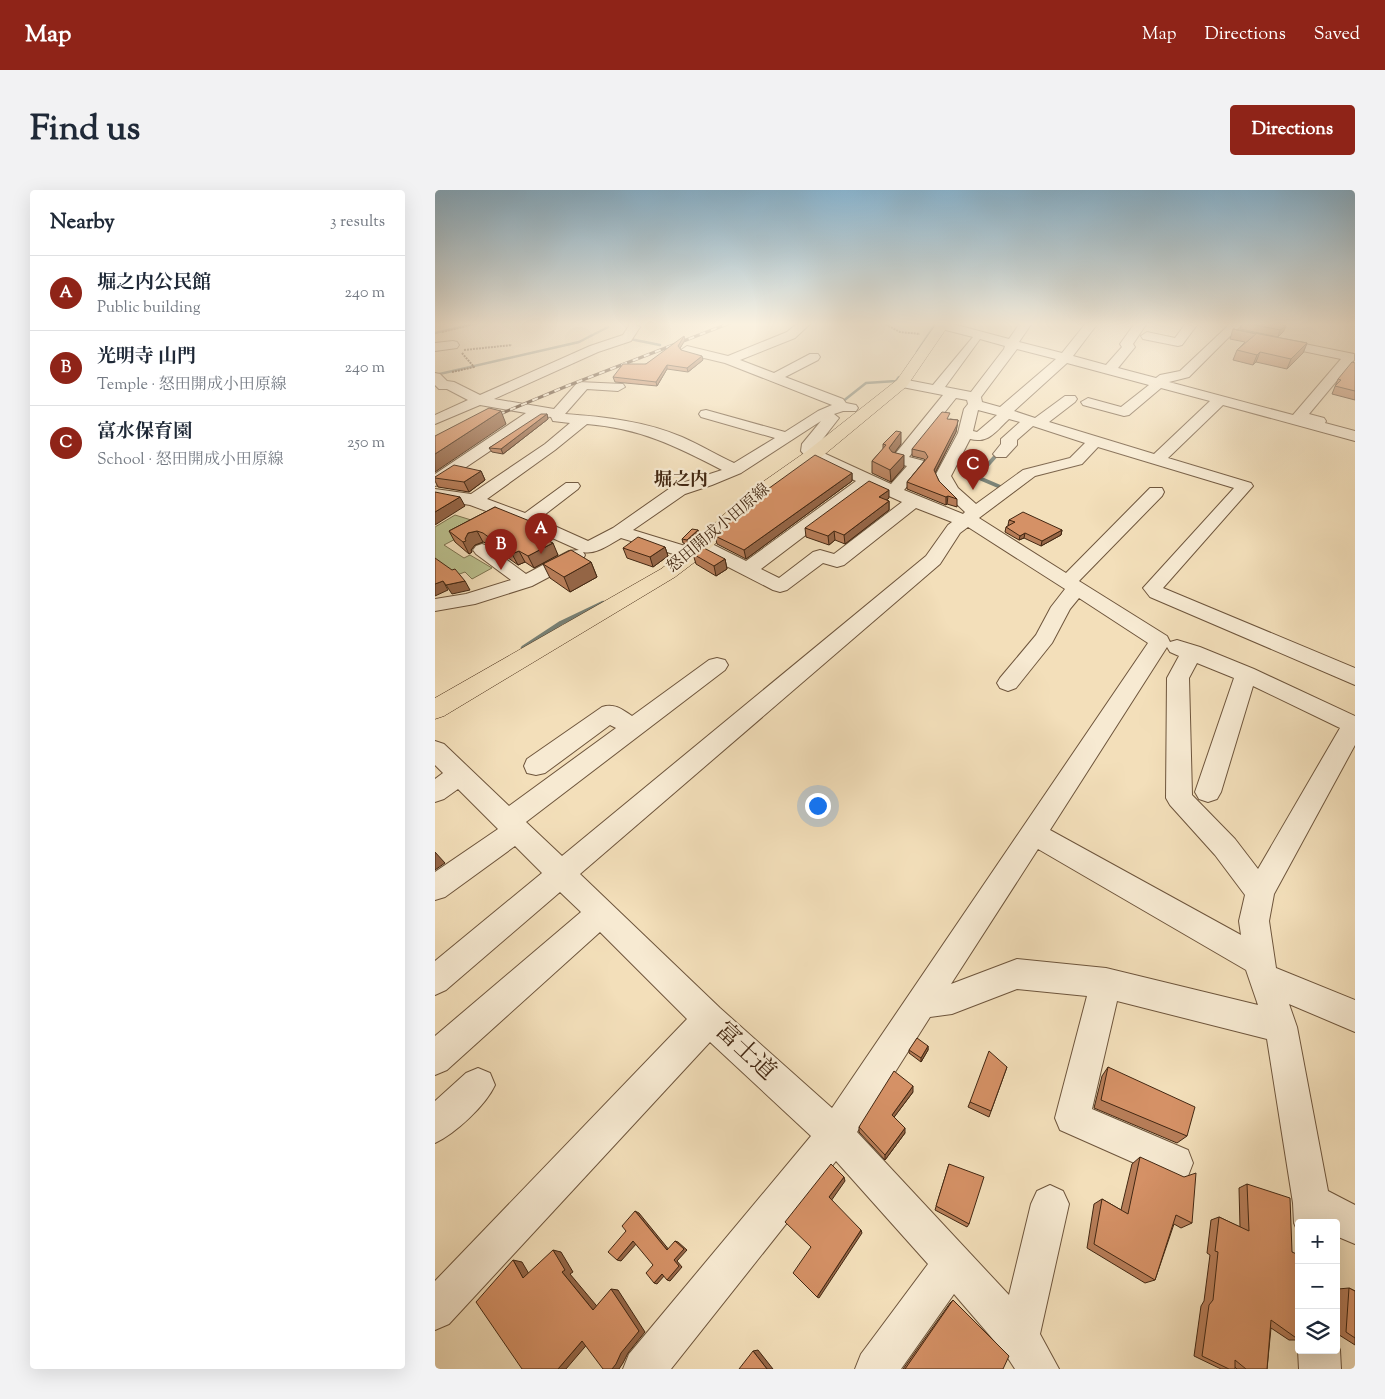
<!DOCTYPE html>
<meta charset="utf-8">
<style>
:root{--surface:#fff;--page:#f2f2f3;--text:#1f2937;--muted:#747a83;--line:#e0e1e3;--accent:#8f2418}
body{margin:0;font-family:"Sorts Mill Goudy","Noto Serif JP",serif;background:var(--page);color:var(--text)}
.controls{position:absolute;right:15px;bottom:15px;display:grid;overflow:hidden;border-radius:5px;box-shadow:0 5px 20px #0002}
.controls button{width:45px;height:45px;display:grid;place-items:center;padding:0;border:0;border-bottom:1px solid var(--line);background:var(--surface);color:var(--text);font:25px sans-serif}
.you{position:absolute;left:382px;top:615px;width:18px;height:18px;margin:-12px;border:4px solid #fff;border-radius:50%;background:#1a73e8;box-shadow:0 0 0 8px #1a73e833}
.badge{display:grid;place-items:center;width:32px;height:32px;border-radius:50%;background:var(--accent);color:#fff;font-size:16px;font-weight:700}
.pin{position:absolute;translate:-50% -41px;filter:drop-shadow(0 1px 2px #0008)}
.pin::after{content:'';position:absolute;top:26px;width:18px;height:15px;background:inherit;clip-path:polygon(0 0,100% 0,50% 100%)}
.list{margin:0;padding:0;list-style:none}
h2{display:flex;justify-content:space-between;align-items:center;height:65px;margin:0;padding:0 20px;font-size:21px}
h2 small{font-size:16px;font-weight:400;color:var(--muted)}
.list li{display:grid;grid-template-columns:32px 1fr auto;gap:15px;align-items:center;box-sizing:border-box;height:75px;padding:0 20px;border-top:1px solid var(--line)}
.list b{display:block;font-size:19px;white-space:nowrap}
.list p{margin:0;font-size:16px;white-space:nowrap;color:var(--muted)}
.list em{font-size:16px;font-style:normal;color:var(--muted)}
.icon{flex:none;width:28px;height:28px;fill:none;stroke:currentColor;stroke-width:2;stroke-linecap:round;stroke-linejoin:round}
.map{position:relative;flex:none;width:920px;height:1179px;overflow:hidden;border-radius:5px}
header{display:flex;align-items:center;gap:30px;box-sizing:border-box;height:70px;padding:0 25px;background:var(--accent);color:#fff}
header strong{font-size:24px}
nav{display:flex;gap:28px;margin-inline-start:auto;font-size:18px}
.intro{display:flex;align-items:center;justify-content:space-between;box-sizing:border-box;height:120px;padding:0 30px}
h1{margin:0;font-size:35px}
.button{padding:12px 22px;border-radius:5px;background:var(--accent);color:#fff;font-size:18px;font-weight:700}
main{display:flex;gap:30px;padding:0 30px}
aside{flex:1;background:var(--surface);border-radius:5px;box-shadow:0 5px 20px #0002}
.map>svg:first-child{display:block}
.green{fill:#bbc18f;stroke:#7e7450}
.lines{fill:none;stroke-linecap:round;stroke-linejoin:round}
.stream-far2{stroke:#788074;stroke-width:2.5}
.stream-far1{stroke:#788074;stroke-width:4}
.stream{stroke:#788074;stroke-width:4.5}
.minor-casing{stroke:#6e553c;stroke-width:2}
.major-casing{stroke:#422712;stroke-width:1}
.path{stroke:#422712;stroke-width:2;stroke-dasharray:2 1;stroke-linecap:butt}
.minor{fill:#f7ead2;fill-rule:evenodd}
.major{fill:#f3dfba;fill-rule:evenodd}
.rail-casing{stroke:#422712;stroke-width:3}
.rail{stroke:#f7ead2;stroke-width:2;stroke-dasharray:6;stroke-linecap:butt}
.wall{fill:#b77d58;stroke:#422712}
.shaded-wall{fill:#956647;stroke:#422712}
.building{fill:#d59166;stroke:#422712}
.labels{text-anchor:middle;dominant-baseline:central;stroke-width:4.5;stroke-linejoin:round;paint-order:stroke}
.far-street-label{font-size:16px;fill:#422712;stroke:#f7ead2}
.far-neighbourhood-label{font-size:18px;font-weight:bold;fill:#422712;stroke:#f7ead2}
.near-street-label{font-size:24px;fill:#422712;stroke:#f7ead2}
</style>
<header>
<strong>Map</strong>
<nav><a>Map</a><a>Directions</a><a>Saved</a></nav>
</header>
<div class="intro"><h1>Find us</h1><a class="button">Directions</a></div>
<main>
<aside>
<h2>Nearby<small>3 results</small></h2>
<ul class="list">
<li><span class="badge">A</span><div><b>堀之内公民館</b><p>Public building</p></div><em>240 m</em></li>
<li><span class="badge">B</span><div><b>光明寺 山門</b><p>Temple · 怒田開成小田原線</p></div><em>240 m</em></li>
<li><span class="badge">C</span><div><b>富水保育園</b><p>School · 怒田開成小田原線</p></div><em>250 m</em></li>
</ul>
</aside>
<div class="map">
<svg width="920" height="1179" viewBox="0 0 920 1179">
<rect width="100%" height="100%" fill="#f3dfba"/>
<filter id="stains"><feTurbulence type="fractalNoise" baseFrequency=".004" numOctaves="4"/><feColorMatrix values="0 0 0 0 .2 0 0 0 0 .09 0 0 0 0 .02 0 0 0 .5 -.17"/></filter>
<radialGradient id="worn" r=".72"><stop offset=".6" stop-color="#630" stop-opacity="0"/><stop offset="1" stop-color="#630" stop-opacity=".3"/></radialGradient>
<path class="green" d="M20,325L49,334L9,355L29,368L35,365L57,378L37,389L30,382L22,385L0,369V337Z"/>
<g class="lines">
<path class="stream-far2" d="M0,143L41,133
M195,149L225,155
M482,162L501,133
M0,185L144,152L173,137
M406,215L407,212L431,193L461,191L464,187"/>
<path class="stream-far1" d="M565,261L542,287L570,299"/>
<path class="stream" d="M88,458L126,433L168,413"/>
<g class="minor-casing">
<path id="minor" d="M199,133L205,137L196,151L163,162L59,209L119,219L143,192L188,194L190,197L183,201L152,199L130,224C170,227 210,231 247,247C265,255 282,265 299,273L340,248L266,227L264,224L266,221L271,220L350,242L383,221L397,215L290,173L248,163L246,160L252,156L293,166L352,142L363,133H376L360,148L305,170L339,183L375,164H383L385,167L383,170L350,187L408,209L411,213L421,215L423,218L421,221H408L399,224L404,228L383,255L382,260L456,294L472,276L458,272L456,269L508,205L462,196L460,193L467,189L498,195L538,147L503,138L502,133H514L574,149L585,133H597L584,152L627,163L651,133H663L638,166L671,175L687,157L685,154L700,133H712L698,154L700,157L683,178L721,188L725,185L745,181L796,133H809L801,140L919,164V170L874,224L889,228L891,231L890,233L920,241V251L788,215L733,268L816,293L818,296L728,398L920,478V495L715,407L708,398L799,298L663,257L647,274L600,286L544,328L631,383L715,298H727L729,302L727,306L644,391L732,446L735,452L742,450L765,457L819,479L920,526V555L839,704L834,731L841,778L920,810V842L854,814L862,837L893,1001L920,1015V1054L901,1046V1033H864V1044L859,1033L858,1013L832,849L682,811L657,919L753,960L758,973L753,986L740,991L625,940L620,928L652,806L582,799L517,824L495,827L422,942L574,1105L596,1014L602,1001L615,995L628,1001L634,1014L605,1144L624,1179H580L569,1162L519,1104L466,1179H420L426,1164L493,1074L401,971L236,1179H188L194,1164L376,946L275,852L14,1134L0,1140V1091L252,829L165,742L12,880L0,885V846L146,722L125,702L11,800L0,805V771L107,683L80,656L10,707L0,710V682L63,639L23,599L9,609L0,612V589L8,583L0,575V551L9,554L74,616L181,538L175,535L110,583L101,585L92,583L89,576L92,569L167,517C179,513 187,519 197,526L274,470L282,468L290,470L293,475L290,480L91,632L127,666L491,366L513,335L517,332L481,318L409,375L402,377L388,373L352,400L345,402L338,400L266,363L265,368L258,370L186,348C175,354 161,365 148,362L150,365L148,369L97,396L40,414L0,421V409L31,404L76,390L41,364L38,360L41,356L47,354L53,356L91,384L134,361L144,360L86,334L35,315L0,309V299L36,304L110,254L135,233L118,231L116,227L107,226L6,294L0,296V284L91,223L45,215L0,234V225L33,210L12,199H4L0,195V183L5,184L12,191L19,192L45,205L155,156L188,145L195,134ZM795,146L906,169L858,225L734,192L754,187ZM545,149L570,156L569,159L536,202L510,197ZM582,159L621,169L565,217L547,212L546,207ZM632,173L714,195L686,217L653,208L646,212L648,215L689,226L694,225L726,198L775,211L719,264L614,232L640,212L642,209L640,206H630L600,228L579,221ZM521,208L532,210L533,214L529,219L523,243L500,286L512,305L530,322L528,324L469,300L491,274L489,271L474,267ZM543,220L562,225L542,242L538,241ZM574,229L585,232L566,249V254L558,264L561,267H571L582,255V250L598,236L650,253L635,268L588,280L541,314L523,298L516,286L535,249C554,254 561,241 574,229ZM386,231L367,254L366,261L372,268L421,291L311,371L273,352L267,351L261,352L258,356L260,359L198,340L250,304L277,295L306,283ZM152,234C204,238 241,256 287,280L238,296L178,338L153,351L104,329L143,299L145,296L143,293H131L90,323L52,309L120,260ZM434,297L467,312L399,364L385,360L378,362L344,388L326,379ZM533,337L630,399L616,417L601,445L565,488L562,493L565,498L573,501L581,498L617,453L635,419L644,408L713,453L397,918L285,818L145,684L505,374L525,343ZM732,457L735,462L744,466L732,488L731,608L735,615L780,665L810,705L804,731L806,745L615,640ZM762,473L799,488L760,602L764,609L773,612L782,609L786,602L818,496L905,538L823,679L800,649L757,605L754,488ZM603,659L811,780L823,815L671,778L582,769L516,794Z
M751,133H761L762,135L747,155L743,156L708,149L706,146L712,142L740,148Z
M18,151L22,152L24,155L22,158L0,161V153Z
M43,878L55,883L60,895C51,915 20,944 0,953V911L31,883Z
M901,1151L905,1160L906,1179H864L863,1160L864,1159V1160H901Z"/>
</g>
<g class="major-casing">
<path id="major" d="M502,133H515L472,196L384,269L326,311L265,368L240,387L9,526L0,529V508L226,379L251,360L312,303L372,261L462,190Z"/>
</g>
<path class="path" d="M448,133L465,142L485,144
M7,142L44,133
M29,160L77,155
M17,182L39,177L27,163"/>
<use href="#minor" class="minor"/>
<use href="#major" class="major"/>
<g class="rail-casing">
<path id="rail" d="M53,229L132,196L295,133"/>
</g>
<use href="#rail" class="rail"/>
</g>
<path class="wall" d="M807,133H827L851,136L848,142L843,147L805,139Z
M798,139L872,153L868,163L852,179L821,172L818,175L798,170L802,160L810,152L795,149Z
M250,150L245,158L246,160L268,170L253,182L232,179L222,196L180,192L178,187L211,174Z
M920,173V210L897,204L903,189Z
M112,224L113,229L68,264L57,262L54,258Z
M515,229L523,230L521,242L500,283L504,291L522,309V317L512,314L511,315L472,299V292L490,270L489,269L477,266V259Z
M448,254H466L460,262L469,277L456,292L437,283V271L448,259Z
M46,281L50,290L34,302L3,297L0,291V287Z
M417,283V291L311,369L282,354L280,346Z
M454,308L451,310L454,311V320L410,354L400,350L394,355L371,347L370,338Z
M60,317L117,350L115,351L123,365L99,378L90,372L83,375L54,354L48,352L40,355L36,360L37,362L34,364L20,352L14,341Z
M574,330L627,340L626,345L606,356L589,348L584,350L570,342L571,337L574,335H573Z
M263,340L264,345L254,355L248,353L247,349Z
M230,357L233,366L218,377L192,368L188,358Z
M258,364L290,369L292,379L281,386L261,374Z
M156,372L162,387L135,402L115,388L108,374Z
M493,856V860L486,872L474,863V860Z
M572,877L554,927L533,917L535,912Z
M673,877L752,946L742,953L659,918L667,886Z
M478,902L459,927L470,943L450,970L424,942V937Z
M705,967L757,1033L746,1038L739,1034L720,1090L710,1093L652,1058L659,1014L667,1009L686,1020L697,974Z
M514,974L534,1034L532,1037L500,1020Z
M812,994L857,1062L864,1150H854L836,1138L832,1179H802L800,1177V1179H786L759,1166L766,1116L769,1111L775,1065L772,1063L776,1030L784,1027L805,1037L804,998Z
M914,1098L920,1101V1155L901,1143V1122L903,1099Z
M518,1110L568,1179H468L515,1113Z"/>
<path class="shaded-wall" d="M851,136L848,142L843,147L845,140Z
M249,146L250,150L244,160L243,156Z
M872,153L868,163L852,179L856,169Z
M825,162L821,172L818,175L822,165Z
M267,166L268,170L253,182L252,178Z
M232,175V179L222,196L221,192Z
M66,221L71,234L0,282V264Z
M112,224L113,229L68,264L66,259Z
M523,230L521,242L498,287L499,280Z
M466,242V254L454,270V258Z
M469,265V277L456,292L455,280Z
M46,281L50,290L34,302L29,292Z
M417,283V291L311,369L309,360Z
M454,300V308L444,316V307Z
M513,306L512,314L511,315V307Z
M25,307L30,316L0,335V322Z
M454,311V320L410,354L409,345Z
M112,338L117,350L106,356L101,345Z
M263,340L264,345L254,355L252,350Z
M627,340L626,345L606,356L607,351Z
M42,341L48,352L40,355L36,360L37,362L34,364L28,352L33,343Z
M399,341L400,350L394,355L393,346Z
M590,343L589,348L584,350L585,346Z
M118,353L123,365L99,378L93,366Z
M230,357L233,366L218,377L215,367Z
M84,361L90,372L83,375L77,364Z
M290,369L292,379L281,386L279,376Z
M156,372L162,387L135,402L129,387Z
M8,391L13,400L0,406V394Z
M30,391L35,400L17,404L11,395Z
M0,662L10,673L0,680Z
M493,856V860L486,872V868Z
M478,896V902L457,930V925Z
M470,938V943L450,970V965Z
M409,987L410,991L396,1011L394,1007Z
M200,1021L204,1023L235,1061L232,1060Z
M426,1040L427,1043L384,1108L382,1107Z
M198,1051L202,1053L186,1071L182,1070Z
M240,1051L243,1052L252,1060L242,1071L247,1077L235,1091L232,1090L239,1070Z
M118,1060L126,1062L138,1082L135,1084L166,1121L158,1120L127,1082Z
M78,1070L87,1072L97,1089L88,1088Z
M227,1084L230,1085L222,1094L219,1093Z
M176,1099L183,1100L210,1142L193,1163L188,1173L184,1179H177Z
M147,1151H155L131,1179H123Z
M323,1160L338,1179H332L318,1161Z"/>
<path class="building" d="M811,133H840L851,136L845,140Z
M798,139L872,153L856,169L825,162L822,165L802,160L821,144Z
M249,146L243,156L246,160L267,166L252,178L232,175L221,192L178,187L188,174H211Z
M917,172L920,173V201L900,196L906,190L903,189Z
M54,218L66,221L0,264V246Z
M507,222L515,223L512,229L523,230L522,235L499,280L504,291L522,309L513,306L511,307L472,292L493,267L490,262L477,259Z
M106,224H112L66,259L54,258Z
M461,241L466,242L454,258L457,262L469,265L455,280L437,271L451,255L448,254Z
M380,265L417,283L309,360L280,346L326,304Z
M19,275L46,281L29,292L0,288V287Z
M434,291L454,300L444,307L454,311L409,345L399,341L393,346L370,338Z
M0,302L25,307L0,322Z
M60,317L112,338L101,345L118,353L93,366L84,361L77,364L48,343L42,341L33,343L30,349L31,351L28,352L14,341Z
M588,322L627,340L607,351L590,343L585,346L571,337L580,332L574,330Z
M257,339L263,340L252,350L247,349Z
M203,347L230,357L215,367L188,358Z
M267,357L290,369L279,376L258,364Z
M136,360L156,372L129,387L108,374Z
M0,368L17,380L20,379L30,391L11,395L8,391L0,394Z
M482,848L493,856L486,868L474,860Z
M554,861L572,877L556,921L535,912Z
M673,877L760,917L752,946L666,910Z
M459,881L478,896L457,925L470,938L450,965L424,937Z
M705,967L749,987L761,983L757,1033L741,1025L720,1090L659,1054L667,1009L693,1024Z
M396,974L409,987L394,1007L426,1040L382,1107L358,1083L376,1057L350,1032Z
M514,974L549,987L534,1034L501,1016Z
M812,994L855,1008L857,1062L864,1065V1089L861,1117L864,1119V1150L836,1130L832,1179H811L800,1170V1179H794L767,1166L774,1115L778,1110L783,1062L780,1061L784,1027L814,1041Z
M200,1021L232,1060L240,1051L249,1059L239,1070L244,1076L232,1090L227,1084L219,1093L211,1083L218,1075L198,1051L182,1070L173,1062L191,1041L187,1036Z
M118,1060L130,1080L127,1082L158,1120L176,1099L204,1141L186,1163L181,1174L177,1179H168L147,1151L123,1179H87L41,1112L78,1070L88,1088Z
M914,1098L920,1101V1148L911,1142Z
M518,1110L574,1166L568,1179H470Z
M318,1161L332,1179H304Z"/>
<linearGradient id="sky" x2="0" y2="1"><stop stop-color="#89b7d4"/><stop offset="0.45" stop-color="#faf1e0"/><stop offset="1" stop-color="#faf1e0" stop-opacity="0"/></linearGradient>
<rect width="920" height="298" fill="url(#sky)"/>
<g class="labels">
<g class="far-street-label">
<text transform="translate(284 339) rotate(-40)">怒田開成小田原線</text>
</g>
<g class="far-neighbourhood-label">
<text x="246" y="291">堀之内</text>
</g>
<g class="near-street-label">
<text transform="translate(310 862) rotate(43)">富士道</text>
</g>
</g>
<rect width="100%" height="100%" filter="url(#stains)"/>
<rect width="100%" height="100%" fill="url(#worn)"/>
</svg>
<div class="controls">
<button>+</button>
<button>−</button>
<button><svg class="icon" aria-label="layers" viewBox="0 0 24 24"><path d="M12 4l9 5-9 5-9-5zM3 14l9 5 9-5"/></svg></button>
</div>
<div class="you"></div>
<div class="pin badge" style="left:106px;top:364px">A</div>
<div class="pin badge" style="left:66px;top:380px">B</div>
<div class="pin badge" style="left:538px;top:300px">C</div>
</div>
</main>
